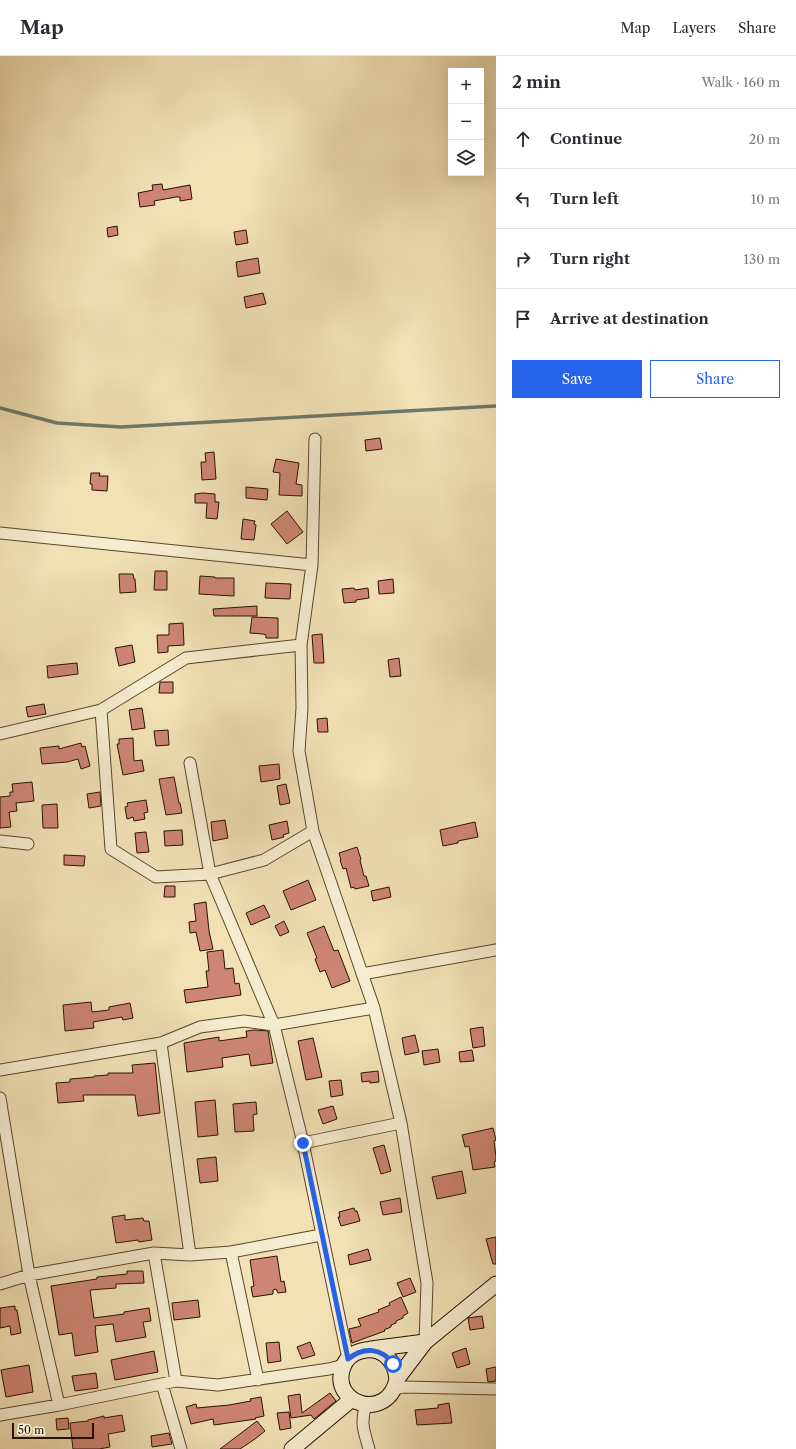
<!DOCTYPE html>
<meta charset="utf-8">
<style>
:root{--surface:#fff;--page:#f7f7f7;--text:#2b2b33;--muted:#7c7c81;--line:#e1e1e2;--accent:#2563eb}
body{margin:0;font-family:"Libre Caslon Text",serif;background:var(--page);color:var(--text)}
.controls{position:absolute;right:12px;top:12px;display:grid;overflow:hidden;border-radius:0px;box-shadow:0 4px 16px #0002}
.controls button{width:36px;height:36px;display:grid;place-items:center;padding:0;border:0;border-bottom:1px solid var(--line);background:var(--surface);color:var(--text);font:20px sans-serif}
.scale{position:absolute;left:12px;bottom:10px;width:82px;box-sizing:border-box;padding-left:4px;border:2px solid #271300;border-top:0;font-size:11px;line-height:14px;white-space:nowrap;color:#271300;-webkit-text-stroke:3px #f6eccf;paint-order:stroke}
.stop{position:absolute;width:12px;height:12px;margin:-9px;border:3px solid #2563eb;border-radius:50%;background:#fff}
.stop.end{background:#2563eb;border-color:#fff;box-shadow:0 1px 4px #0008}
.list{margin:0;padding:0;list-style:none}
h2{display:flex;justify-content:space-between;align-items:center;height:52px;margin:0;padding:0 16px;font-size:17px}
h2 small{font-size:13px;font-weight:400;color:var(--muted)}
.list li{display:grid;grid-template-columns:26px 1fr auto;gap:12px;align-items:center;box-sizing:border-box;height:60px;padding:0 16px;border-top:1px solid var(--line)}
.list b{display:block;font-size:15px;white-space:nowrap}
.list em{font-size:13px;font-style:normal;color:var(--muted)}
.actions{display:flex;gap:8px;padding:12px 16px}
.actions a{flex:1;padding:9px 0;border:1px solid var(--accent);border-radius:0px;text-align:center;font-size:14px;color:var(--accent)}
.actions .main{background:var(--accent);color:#fff}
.icon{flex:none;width:22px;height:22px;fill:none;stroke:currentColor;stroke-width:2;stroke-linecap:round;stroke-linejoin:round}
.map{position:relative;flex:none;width:496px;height:1393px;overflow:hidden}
header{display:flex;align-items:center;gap:24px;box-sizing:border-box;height:56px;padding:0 20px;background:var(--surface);border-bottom:1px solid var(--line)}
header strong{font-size:19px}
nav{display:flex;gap:22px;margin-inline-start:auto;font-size:14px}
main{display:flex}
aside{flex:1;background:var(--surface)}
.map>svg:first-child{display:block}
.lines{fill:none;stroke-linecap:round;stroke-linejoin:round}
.stream{stroke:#6d796a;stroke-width:3.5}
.building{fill:#ce8573;stroke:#271300}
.street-casing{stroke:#5a462d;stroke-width:13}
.secondary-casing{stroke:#271300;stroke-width:17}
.street{stroke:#f6eccf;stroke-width:11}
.secondary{stroke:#f6eccf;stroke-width:15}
.route{stroke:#2563eb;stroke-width:5}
</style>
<header>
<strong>Map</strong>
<nav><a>Map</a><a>Layers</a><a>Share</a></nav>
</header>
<main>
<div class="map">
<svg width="496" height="1393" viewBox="0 0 496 1393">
<rect width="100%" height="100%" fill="#f1e1b5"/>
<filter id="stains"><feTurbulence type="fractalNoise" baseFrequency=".005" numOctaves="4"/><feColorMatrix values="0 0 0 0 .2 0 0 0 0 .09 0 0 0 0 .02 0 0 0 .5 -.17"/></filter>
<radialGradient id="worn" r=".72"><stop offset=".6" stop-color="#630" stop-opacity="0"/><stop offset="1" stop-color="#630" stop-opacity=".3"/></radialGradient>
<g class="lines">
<path class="stream" d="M0,352L57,367L121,371L496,350"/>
</g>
<path class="building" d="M162,128L163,134L190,129L192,143L180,145V141H176L154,145L155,149L140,151L138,137L153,134L152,129Z
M117,170L118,179L108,181L107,172Z
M246,174L248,187L236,189L234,176Z
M258,202L260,217L238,221L236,206Z
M263,237L266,248L246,252L244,241Z
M380,382L382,393L366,395L365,384Z
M214,396L216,423L202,424L201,406H206L205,397Z
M276,403L299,407L296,428L302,429V440L279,439L280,417L273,416Z
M91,417H100L99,420H108L107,435L92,434V428H90Z
M246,431L268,433L267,444L246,442Z
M203,437L215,438V446H219L217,463L206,462L207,447H195V438Z
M287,455L303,476L287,488L271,468Z
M243,463L255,465L254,468L256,469L254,484L241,483Z
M155,515H167V534H154Z
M119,518H133L134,523H135L136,536L120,537Z
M200,520L215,521V522H234V540L199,538Z
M393,523L394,537L379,538L378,525Z
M266,527L291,528L290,543L265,542Z
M354,532L355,534L368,532L369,542L356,544V546L344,547L342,533Z
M257,550V560H214L213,553Z
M252,561L278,562V582H266V579L263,578L250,577Z
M183,567L184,589L168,590V596L158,597L157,579H169V568Z
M322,578L324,607H314L312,579Z
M132,589L135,606L119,610L115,592Z
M399,602L401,620L390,621L388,604Z
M77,607L78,618L48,622L47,610Z
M160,626H173V637H159Z
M44,648L46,658L28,661L26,651Z
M142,652L145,672L132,674L129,654Z
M327,662L328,676H318L317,663Z
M168,674L169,689L156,690L154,675Z
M133,682L134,705L142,704L144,715L123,719L117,688H119V683Z
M81,687L82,691L85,690L90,710L81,713L78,703L67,706L42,708L40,692L59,690V693Z
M279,708L280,723L261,726L259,710Z
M174,721L179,747H180L182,757L166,759L159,723Z
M32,726L34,745L16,747L17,755L9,756L11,771L0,772V741L10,740V736H13L12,728Z
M286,728L290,747L280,749L277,730Z
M100,736L101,750L89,752L87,738Z
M146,744L148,756L144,757L145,763L134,765L133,761L127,763L125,751L128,750L127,747Z
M57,748L58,772H43L42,749Z
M225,764L228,782L213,785L211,766Z
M287,765L289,777L283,779L284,781L272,784L269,769Z
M475,766L478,781L458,785V787L443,790L440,774Z
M182,774L183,789L165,790L164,775Z
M146,776L149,796L137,797L135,777Z
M357,791L361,803L360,804L364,820H366L369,830L355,833L354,831L351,832L346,812L343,813L340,804H341L339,797Z
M64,799L85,800L84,810L64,809Z
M308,824L316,844L291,854L283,835Z
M165,830H175V841H164Z
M389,831L391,841L373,845L371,835Z
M206,846L209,875L213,893L200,895L196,876L190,877L189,866L196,865L194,848Z
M264,849L270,861L251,869L246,857Z
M284,865L289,876L280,880L275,870Z
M324,870L334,895L338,894L350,925L332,932L325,914L320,916L315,903L317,902L307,877Z
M223,894L225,913L233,912L235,928L239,927L241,939L186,947L184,934L208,931L206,915H209L207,896Z
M91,946L92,956L109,954V951L130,947L133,962L123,964L122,961L93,966L94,972L65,975L63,949Z
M483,971L485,990L473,992L470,973Z
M255,974L268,975L273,1007L251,1010L249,998L222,1002L223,1011L187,1016L184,987L219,981V985L247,981L246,975Z
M415,979L419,996L405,999L402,982Z
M313,982L322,1021L306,1024L298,985Z
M438,993L440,1006L424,1009L422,995Z
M472,994L474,1005L460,1006L459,996Z
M155,1007L160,1057L138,1060L135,1039H83L84,1045L58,1047L56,1027L70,1026V1023L94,1021V1020L108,1019V1017H133L132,1009Z
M378,1015L379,1026L370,1027V1025L362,1026L361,1017Z
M341,1024L343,1039L331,1041L329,1025Z
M215,1044L218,1079L198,1081L195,1046Z
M256,1046L257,1058L253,1059L254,1075L235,1076L233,1048Z
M333,1050L337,1063L323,1068L318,1054Z
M493,1072L496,1084L494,1085L496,1100V1105L494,1106L495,1111L473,1114L469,1090L465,1091L462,1079Z
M384,1089L391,1115L381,1118L373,1092Z
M216,1101L218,1125L200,1127L197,1103Z
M462,1115L466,1137L437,1143L432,1121Z
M400,1142L402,1156L383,1159L380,1146Z
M354,1152L355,1155H357L360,1165L341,1170L338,1161H340L339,1156Z
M125,1159V1164L143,1162L144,1165H149L152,1184L139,1186L138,1184L116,1187L112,1161Z
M496,1181V1208H493L486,1183Z
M368,1193L371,1204L350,1209L348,1199Z
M277,1200L281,1226L284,1225L286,1236L278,1237L276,1233L273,1234V1238L253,1241L251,1231L254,1230L250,1204Z
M127,1215H143L144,1227L116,1228V1232L90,1234L94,1262L124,1258V1256L149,1252L151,1265L143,1266L146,1281L116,1286L113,1268L95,1270L96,1274H95L98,1296L75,1300L72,1277L59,1279L51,1230L97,1223V1221L127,1218Z
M410,1222L416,1236L403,1241L397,1227Z
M401,1241L408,1257L403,1260V1262L396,1265V1267L391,1269V1271L384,1274L385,1275L352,1287L349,1273L361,1270L358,1263L379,1256L378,1254L390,1249L389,1247Z
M198,1244L200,1261L174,1264L172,1247Z
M15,1250V1254H17L21,1277L11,1279L10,1270L0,1272V1252Z
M482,1260L484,1272L470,1274L468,1262Z
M279,1286L281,1305L268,1307L266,1287Z
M310,1286L315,1299L302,1303L297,1291Z
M466,1292L470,1308L457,1312L452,1297Z
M154,1295L158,1316L115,1324L111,1304Z
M29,1309L33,1336L6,1341L1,1314Z
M496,1311V1325L488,1326L486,1313Z
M96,1317L98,1332L75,1335L72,1320Z
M330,1337L336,1345L314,1363L311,1359L291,1362L288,1340L300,1338L302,1357Z
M261,1341L264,1360L255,1362L256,1363L214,1369L213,1363L191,1368L186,1351L196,1348L197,1352L229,1349L251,1345L250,1343Z
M449,1347L452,1367L417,1369L415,1354L438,1352V1349Z
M289,1356L291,1372L280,1374L277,1357Z
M122,1359L125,1375L108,1378L110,1391L99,1393H73L70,1367L88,1365V1364L104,1360V1362Z
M68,1362L69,1373L57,1374L56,1363Z
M257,1365L265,1375L255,1383L240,1393H220Z
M169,1377L172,1388L152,1391L151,1380Z"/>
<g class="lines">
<g class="street-casing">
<path id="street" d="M315,383L312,509L301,589L302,652L299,695L313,775L374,952L401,1067L427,1227L425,1286
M0,477L312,509
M101,654L111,793L156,821L210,818L264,804L313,775
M0,678L101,654L186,602L301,589
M190,707L210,818L274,969L303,1087L348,1303
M0,785L28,788
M362,918L496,894
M161,987L190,1199
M0,1014L161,987L200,971L244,965L274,969L374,952
M0,1042L29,1219L59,1349
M303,1087L401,1067
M231,1196L258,1324
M154,1197L176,1325
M0,1228L29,1219L154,1197L190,1199L231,1196L321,1179
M162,1328L181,1393
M394,1333L404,1331L496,1333
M366,1349C360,1367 364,1375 369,1393
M0,1359L59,1349L176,1325L218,1329L329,1313L344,1309"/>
</g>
<g class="secondary-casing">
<path id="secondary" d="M371,1293L425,1286
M397,1323C395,1304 381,1289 361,1295C353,1297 346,1303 343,1311C329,1348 388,1367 397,1323L425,1286L496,1228
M292,1393L352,1343"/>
</g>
<use href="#street" class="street"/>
<use href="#secondary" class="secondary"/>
</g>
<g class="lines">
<path class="route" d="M303,1087L348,1303C364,1290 382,1292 393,1308"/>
</g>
<rect width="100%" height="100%" filter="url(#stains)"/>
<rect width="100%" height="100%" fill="url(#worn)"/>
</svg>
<div class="controls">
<button>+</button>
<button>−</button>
<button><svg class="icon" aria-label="layers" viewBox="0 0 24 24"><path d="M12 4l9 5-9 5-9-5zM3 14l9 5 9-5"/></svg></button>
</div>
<div class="scale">50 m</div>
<div class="stop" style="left:393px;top:1308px"></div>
<div class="stop end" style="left:303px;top:1087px"></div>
</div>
<aside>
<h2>2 min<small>Walk · 160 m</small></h2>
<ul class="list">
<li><svg class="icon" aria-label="ahead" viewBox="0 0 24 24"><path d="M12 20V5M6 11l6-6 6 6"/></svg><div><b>Continue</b></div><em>20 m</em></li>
<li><svg class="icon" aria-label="left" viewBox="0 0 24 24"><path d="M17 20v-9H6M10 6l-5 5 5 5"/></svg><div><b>Turn left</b></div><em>10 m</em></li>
<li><svg class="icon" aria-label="right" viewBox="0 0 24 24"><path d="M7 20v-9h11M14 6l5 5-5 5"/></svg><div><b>Turn right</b></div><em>130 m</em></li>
<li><svg class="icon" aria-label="arrive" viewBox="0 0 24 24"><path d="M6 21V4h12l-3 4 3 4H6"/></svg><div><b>Arrive at destination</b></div></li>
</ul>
<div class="actions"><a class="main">Save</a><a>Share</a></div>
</aside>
</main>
